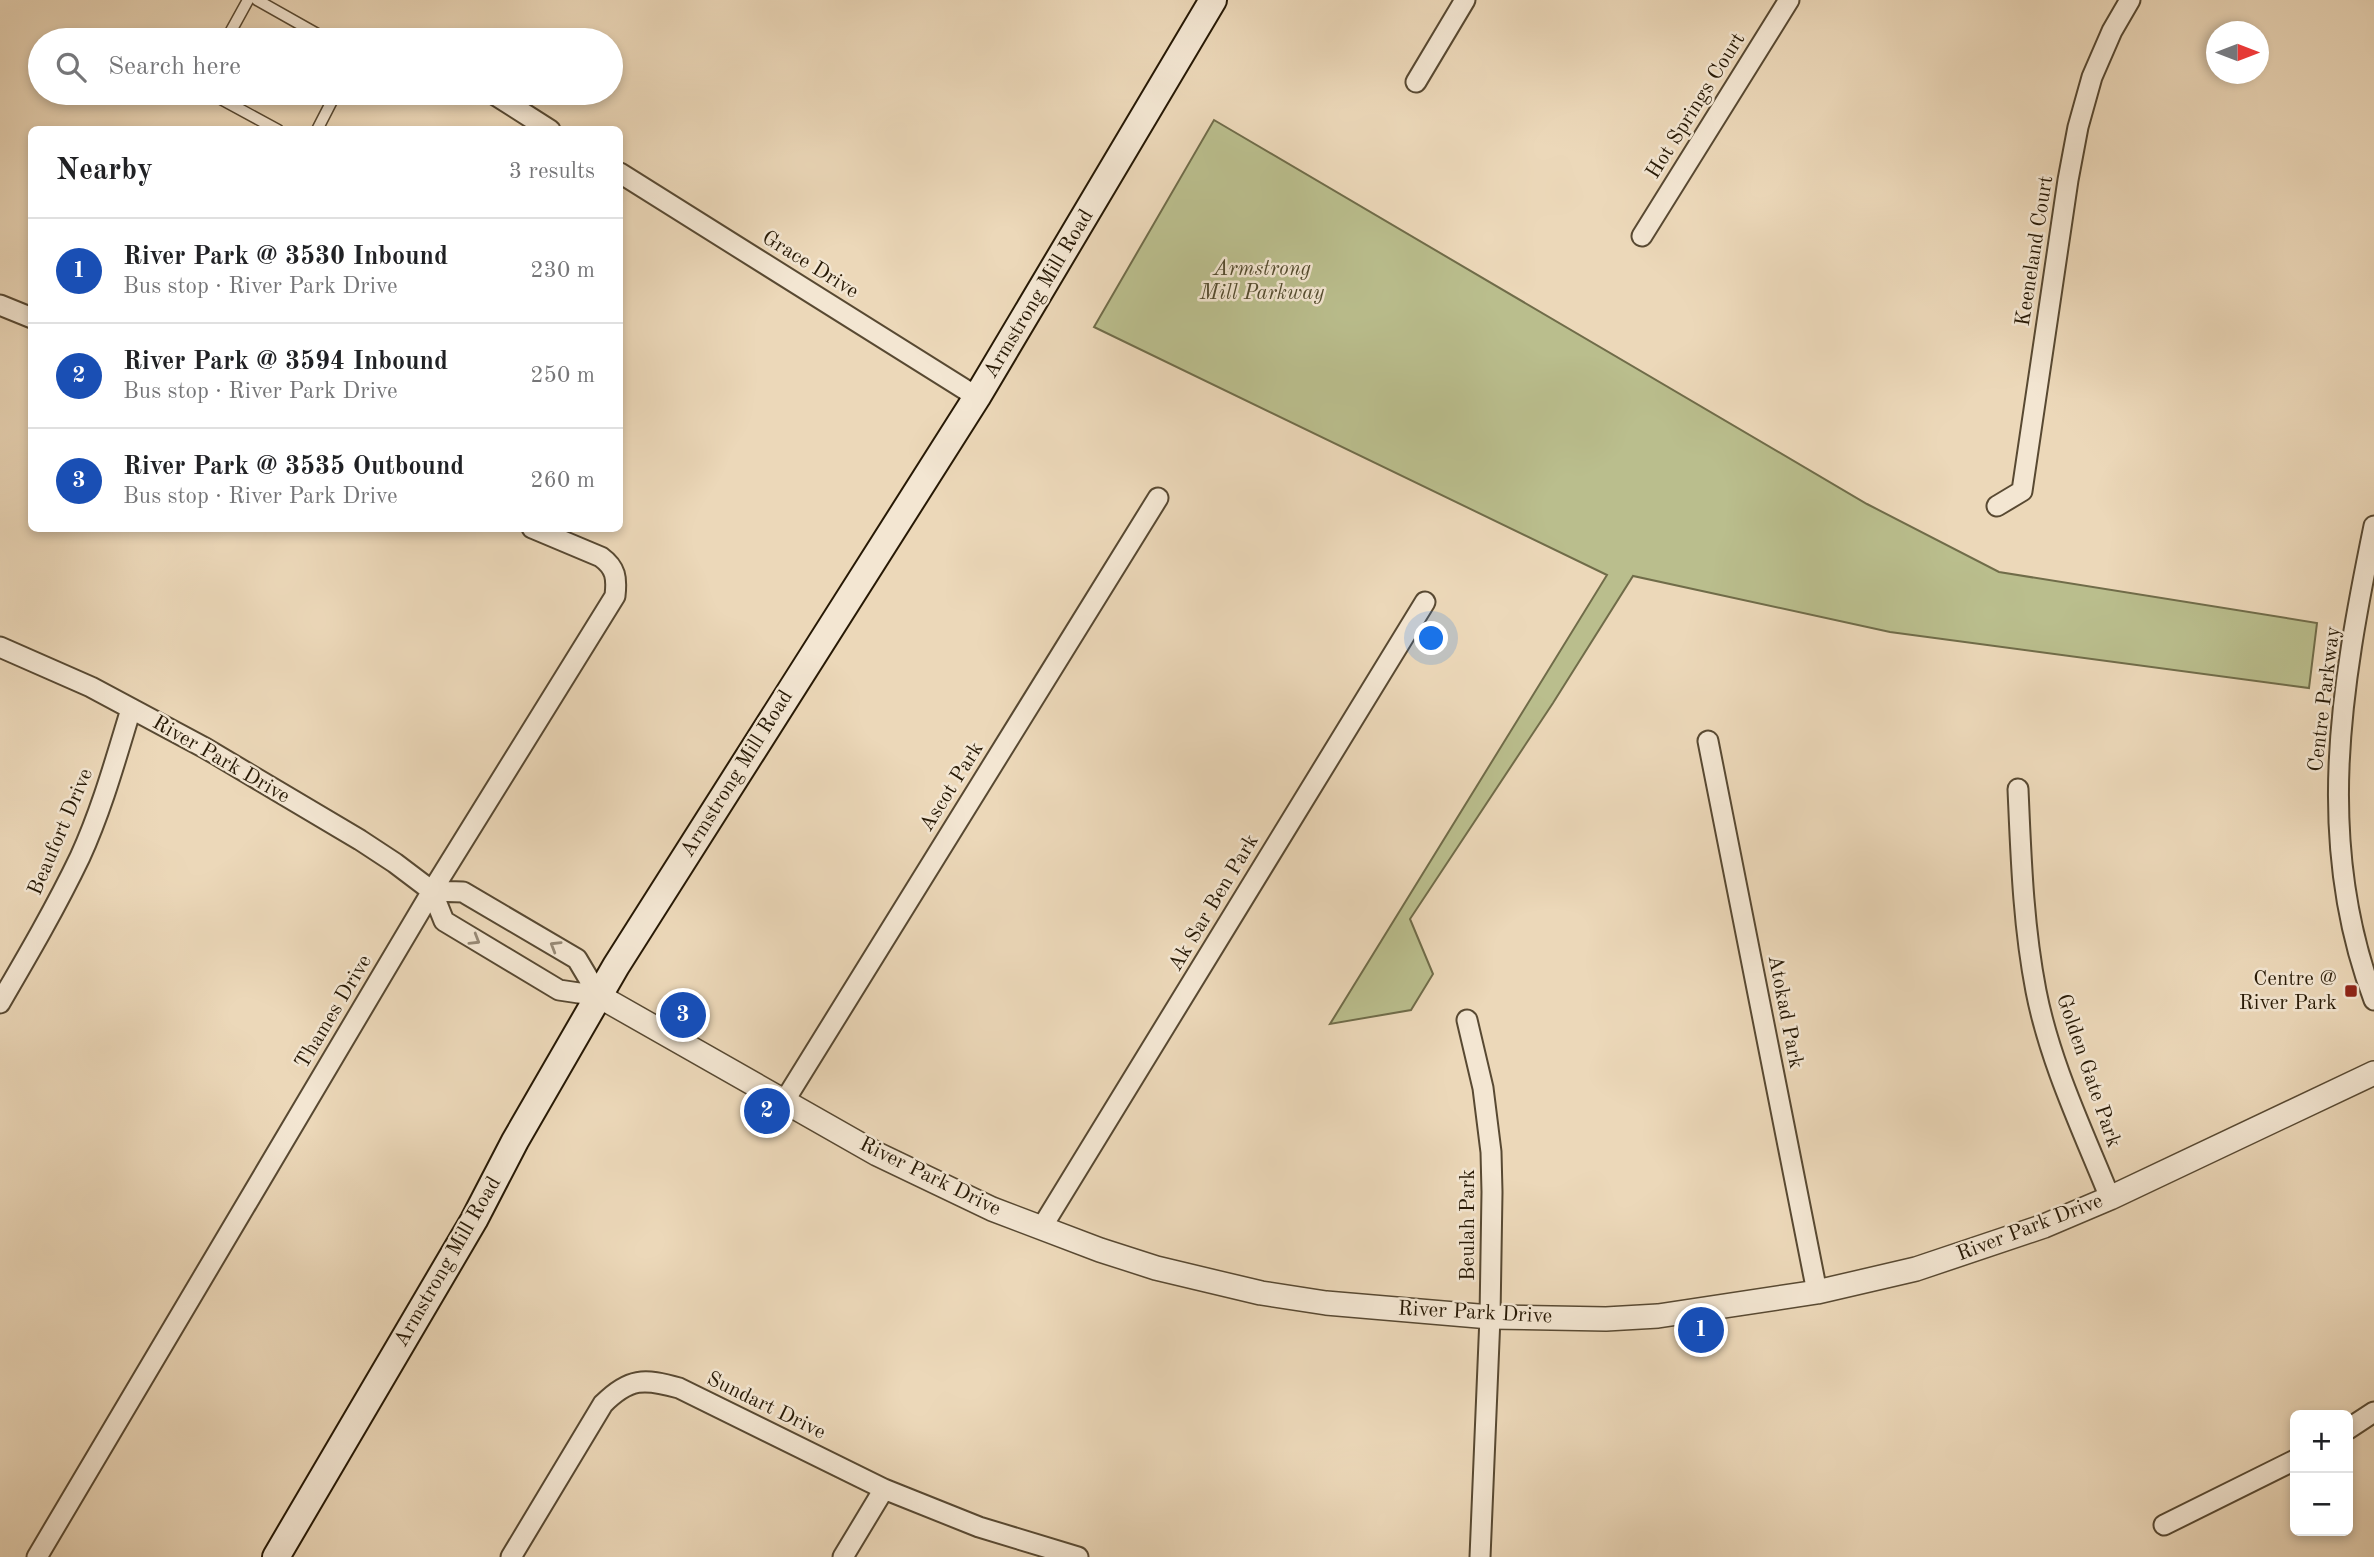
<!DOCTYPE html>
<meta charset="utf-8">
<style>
:root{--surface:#fff;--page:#f6f6f6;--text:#202124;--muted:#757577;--line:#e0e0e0;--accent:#1a73e8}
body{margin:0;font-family:"Old Standard TT",serif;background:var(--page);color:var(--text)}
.controls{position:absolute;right:21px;bottom:21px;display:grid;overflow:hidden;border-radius:10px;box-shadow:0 4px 10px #0003}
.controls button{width:63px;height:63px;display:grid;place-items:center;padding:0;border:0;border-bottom:2px solid var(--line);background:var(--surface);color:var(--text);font:35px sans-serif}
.compass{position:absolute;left:2206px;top:21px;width:63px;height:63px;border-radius:50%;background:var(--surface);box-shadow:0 4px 10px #0003;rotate:90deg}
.you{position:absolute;left:1432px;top:639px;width:24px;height:24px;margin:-18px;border:5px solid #fff;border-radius:50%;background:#1a73e8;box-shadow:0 0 0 10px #1a73e833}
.badge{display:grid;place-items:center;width:46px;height:46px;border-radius:50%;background:var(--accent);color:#fff;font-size:23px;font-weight:700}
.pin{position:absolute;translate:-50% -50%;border:4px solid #fff;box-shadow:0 2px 7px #0006}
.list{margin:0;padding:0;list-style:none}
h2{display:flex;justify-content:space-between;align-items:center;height:91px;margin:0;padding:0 28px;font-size:30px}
h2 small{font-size:23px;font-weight:400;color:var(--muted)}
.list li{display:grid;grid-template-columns:46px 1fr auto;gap:21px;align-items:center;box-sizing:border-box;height:105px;padding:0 28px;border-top:2px solid var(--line)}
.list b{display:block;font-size:26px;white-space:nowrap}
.list p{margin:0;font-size:23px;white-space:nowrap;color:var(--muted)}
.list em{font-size:23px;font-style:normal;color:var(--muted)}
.icon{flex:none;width:38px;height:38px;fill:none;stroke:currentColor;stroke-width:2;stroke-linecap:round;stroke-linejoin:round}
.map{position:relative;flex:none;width:2374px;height:1557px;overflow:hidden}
.search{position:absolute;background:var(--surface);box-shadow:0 4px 10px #0003;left:28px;top:28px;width:595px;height:77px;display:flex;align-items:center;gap:18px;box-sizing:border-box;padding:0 24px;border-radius:38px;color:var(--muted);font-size:26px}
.panel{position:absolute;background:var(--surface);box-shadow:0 4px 10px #0003;left:28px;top:126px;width:595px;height:406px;border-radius:10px}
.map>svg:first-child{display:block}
.green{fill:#babe8d;stroke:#706c49;stroke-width:2}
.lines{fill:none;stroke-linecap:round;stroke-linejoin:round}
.service-casing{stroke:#584932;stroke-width:13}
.minor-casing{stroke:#584932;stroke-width:23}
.tertiary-casing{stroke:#584932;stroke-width:26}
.secondary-casing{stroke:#271905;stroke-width:30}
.service{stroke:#f3e6d2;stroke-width:10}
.minor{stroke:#f3e6d2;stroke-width:19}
.tertiary{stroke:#f3e6d2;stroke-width:23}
.secondary{stroke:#f3e6d2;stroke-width:26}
.oneway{stroke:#978a76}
.poi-dot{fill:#8f2418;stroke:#f3e6d2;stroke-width:2.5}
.labels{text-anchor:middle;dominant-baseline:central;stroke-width:5;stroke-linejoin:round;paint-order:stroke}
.street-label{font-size:21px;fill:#271905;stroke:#f3e6d2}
.park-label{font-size:21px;font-style:italic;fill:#534b2e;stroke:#f3e6d2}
.poi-label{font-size:21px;fill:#271905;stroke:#f3e6d2;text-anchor:end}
</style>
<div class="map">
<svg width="2374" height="1557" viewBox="0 0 2374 1557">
<rect width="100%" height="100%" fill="#ecd8b9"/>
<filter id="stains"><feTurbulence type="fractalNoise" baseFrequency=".00286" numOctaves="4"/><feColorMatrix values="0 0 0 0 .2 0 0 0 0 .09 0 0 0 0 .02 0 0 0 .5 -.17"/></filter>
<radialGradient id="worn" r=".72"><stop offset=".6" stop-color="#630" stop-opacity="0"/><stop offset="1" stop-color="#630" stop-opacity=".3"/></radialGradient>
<path class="green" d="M1214,120L1867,504L1999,572L2317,623L2309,688L1890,632L1633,576L1553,703L1410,919L1433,974L1411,1010L1330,1024L1607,575L1094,327Z"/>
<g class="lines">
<g class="service-casing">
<path id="service" d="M257,0L328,40
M226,40L248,0
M379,40L392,35L412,40
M210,93L278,130
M317,130L336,93"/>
</g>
<g class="minor-casing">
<path id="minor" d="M1416,82L1465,0
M492,93L550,130
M620,173L977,397
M1642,236L1789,0
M0,305L32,318
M1997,506L2022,491L2068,180L2078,127L2092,77L2112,31L2130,0
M2374,526C2341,686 2314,842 2374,1000
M0,647L91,687L205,748L360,840L395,863L432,891L444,921L559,990L599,996
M1708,741L1817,1292
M2018,789C2021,857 2023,924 2036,991C2050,1063 2083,1131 2110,1198
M432,891L463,892L577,959L599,996
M0,1003C28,955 56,907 80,857C102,809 116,758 131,709
M1467,1020L1483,1088L1491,1152L1492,1192L1490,1317L1480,1557
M785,1100L1158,498
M1042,1227L1425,602
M2348,1429L2374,1412
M2164,1525L2295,1460
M37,1557L432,891L615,596C617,578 616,568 601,557L532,528
M511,1557L603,1404C629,1378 644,1378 679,1388L884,1489L979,1527L1078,1557
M843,1557L884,1489"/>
</g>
<g class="tertiary-casing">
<path id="tertiary" d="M599,996L877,1154L992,1209L1100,1250L1156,1268L1261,1293L1326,1303L1490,1317L1606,1319L1658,1316L1817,1292L1916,1269L2044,1226L2110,1198L2374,1073"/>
</g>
<g class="secondary-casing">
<path id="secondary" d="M276,1557L474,1220L515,1141L616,966L977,397L1213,0"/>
</g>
<use href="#service" class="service"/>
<use href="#minor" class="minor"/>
<use href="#tertiary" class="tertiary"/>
<use href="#secondary" class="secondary"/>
</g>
<defs><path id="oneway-chevron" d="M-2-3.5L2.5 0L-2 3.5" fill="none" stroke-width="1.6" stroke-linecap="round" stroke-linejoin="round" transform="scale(1.75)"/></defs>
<g class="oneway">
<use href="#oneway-chevron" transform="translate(475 940) rotate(31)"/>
<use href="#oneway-chevron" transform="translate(555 946) rotate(-149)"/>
</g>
<rect class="poi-dot" x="2344" y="984" width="14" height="14" rx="3.5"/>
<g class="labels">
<g class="street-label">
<text transform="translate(1696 106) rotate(-58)">Hot Springs Court</text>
<text transform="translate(2035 251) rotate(-81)">Keeneland Court</text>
<text transform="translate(810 265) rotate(32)">Grace Drive</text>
<text transform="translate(1039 294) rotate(-59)">Armstrong Mill Road</text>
<text transform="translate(2325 699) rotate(-83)">Centre Parkway</text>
<text transform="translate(221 760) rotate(30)">River Park Drive</text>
<text transform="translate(737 774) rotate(-58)">Armstrong Mill Road</text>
<text transform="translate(952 787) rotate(-58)">Ascot Park</text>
<text transform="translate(61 832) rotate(-67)">Beaufort Drive</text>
<text transform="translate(1214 903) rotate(-59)">Ak Sar Ben Park</text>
<text transform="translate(334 1012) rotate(-59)">Thames Drive</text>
<text transform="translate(1785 1012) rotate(79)">Atokad Park</text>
<text transform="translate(2088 1071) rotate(71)">Golden Gate Park</text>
<text transform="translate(930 1177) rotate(26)">River Park Drive</text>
<text transform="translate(1468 1225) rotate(-90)">Beulah Park</text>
<text transform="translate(2030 1228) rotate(-21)">River Park Drive</text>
<text transform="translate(448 1262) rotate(-60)">Armstrong Mill Road</text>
<text transform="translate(1475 1313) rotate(3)">River Park Drive</text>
<text transform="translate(766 1406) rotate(26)">Sundart Drive</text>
</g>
<g class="park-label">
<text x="1262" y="269">Armstrong<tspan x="1262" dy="24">Mill Parkway</tspan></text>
</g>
<g class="poi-label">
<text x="2337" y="979">Centre @<tspan x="2337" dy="24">River Park</tspan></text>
</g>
</g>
<rect width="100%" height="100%" filter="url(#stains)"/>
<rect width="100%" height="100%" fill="url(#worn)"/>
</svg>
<div class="controls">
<button>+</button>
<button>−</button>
</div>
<svg class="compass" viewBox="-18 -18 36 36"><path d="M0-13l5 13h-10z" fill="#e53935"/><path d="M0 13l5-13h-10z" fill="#757577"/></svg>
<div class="you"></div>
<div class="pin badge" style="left:1701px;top:1330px;background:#1a4fb4">1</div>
<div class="pin badge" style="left:767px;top:1111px;background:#1a4fb4">2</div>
<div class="pin badge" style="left:683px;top:1015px;background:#1a4fb4">3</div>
<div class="search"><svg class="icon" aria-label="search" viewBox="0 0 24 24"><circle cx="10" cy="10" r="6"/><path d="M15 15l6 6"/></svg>Search here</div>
<section class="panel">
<h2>Nearby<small>3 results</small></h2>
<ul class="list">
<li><span class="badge" style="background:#1a4fb4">1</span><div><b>River Park @ 3530 Inbound</b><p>Bus stop · River Park Drive</p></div><em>230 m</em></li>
<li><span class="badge" style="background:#1a4fb4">2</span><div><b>River Park @ 3594 Inbound</b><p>Bus stop · River Park Drive</p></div><em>250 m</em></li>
<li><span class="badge" style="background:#1a4fb4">3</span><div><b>River Park @ 3535 Outbound</b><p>Bus stop · River Park Drive</p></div><em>260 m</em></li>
</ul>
</section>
</div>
